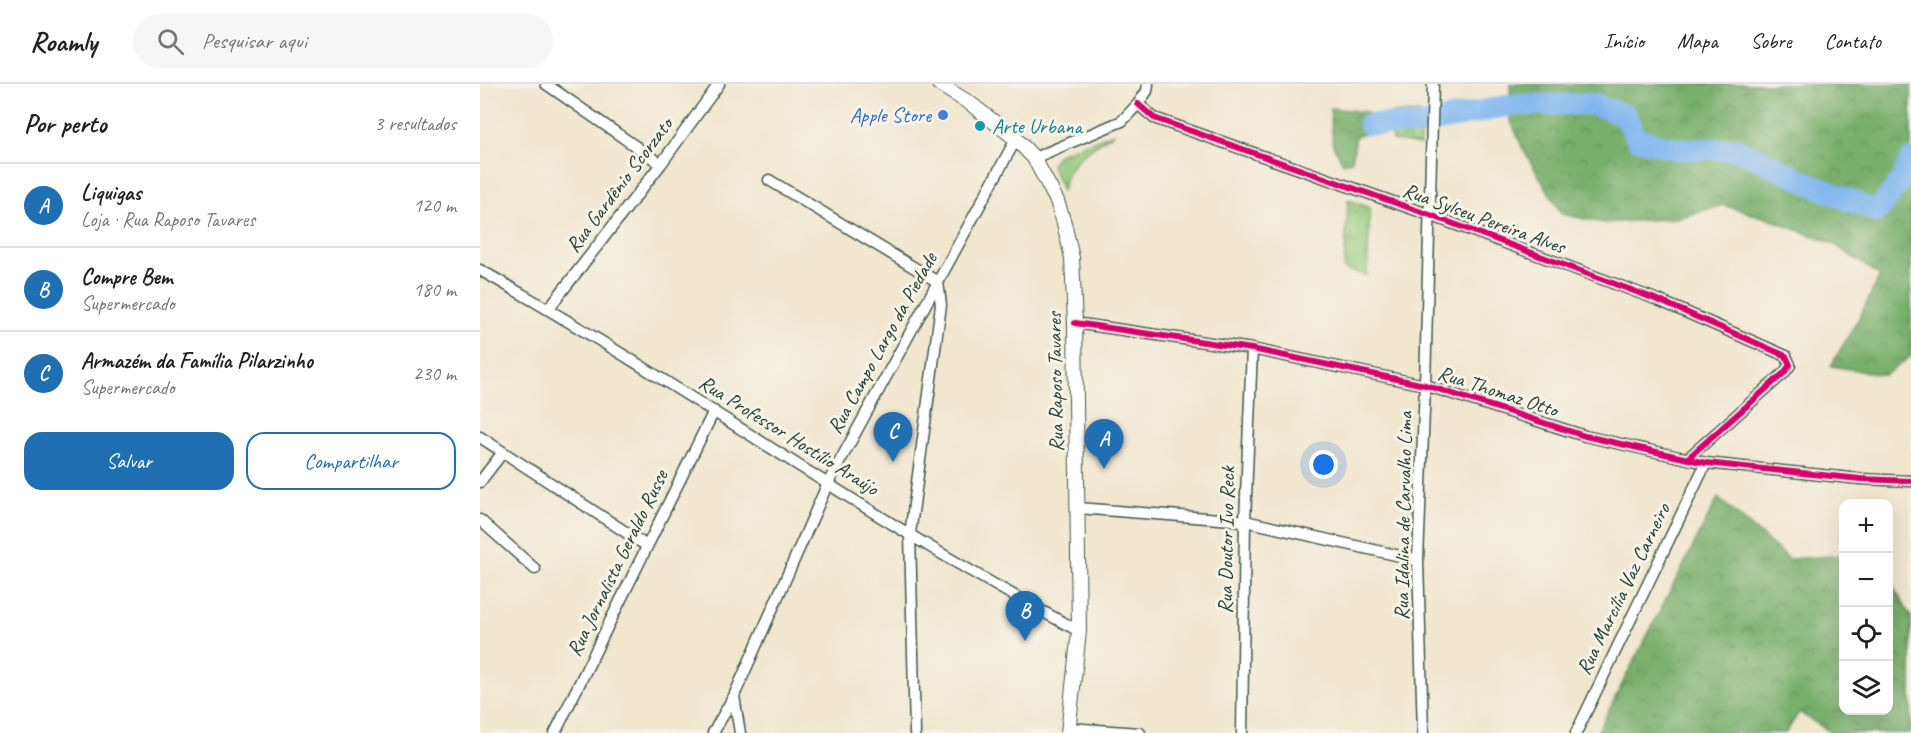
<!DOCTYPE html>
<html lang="pt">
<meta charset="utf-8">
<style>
:root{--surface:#fff;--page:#f6f6f6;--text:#222;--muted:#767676;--line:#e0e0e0;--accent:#1f6fb2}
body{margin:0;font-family:Caveat,sans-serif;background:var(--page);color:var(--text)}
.controls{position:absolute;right:18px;bottom:18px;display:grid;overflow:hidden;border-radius:12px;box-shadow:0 6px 24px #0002}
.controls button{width:54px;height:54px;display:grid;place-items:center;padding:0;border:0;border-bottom:2px solid var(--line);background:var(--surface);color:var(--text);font:30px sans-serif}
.you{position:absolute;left:844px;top:381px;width:21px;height:21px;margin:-15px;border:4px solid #fff;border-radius:50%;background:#1a73e8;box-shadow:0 0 0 9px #1a73e833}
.badge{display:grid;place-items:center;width:39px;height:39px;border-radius:50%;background:var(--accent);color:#fff;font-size:20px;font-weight:700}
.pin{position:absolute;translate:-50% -50px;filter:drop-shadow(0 2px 3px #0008)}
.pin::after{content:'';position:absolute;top:32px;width:21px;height:18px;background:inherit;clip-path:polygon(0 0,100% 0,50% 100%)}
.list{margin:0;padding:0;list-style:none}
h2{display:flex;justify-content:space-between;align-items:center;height:78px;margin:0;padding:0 24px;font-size:26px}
h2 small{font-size:20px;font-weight:400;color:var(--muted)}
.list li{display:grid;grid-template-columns:39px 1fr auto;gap:18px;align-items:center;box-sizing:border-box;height:84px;padding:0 24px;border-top:2px solid var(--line)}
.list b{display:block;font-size:22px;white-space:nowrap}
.list p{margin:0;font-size:20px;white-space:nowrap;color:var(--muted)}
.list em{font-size:20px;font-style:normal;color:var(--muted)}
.actions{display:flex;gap:12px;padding:18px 24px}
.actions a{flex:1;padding:14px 0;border:2px solid var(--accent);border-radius:18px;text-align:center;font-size:21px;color:var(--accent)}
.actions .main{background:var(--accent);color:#fff}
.icon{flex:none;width:33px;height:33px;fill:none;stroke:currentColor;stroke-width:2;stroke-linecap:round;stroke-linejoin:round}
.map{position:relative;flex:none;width:1431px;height:649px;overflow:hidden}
header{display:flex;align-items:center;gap:36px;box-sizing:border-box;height:84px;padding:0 30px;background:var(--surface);border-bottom:2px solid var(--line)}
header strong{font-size:28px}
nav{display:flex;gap:33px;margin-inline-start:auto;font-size:21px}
.search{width:420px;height:54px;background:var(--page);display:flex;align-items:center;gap:15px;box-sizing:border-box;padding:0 21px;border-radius:33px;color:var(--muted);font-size:22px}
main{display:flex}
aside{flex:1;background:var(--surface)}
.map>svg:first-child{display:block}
.grass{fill:url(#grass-tufts);stroke:#5a8458;stroke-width:1.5}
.forest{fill:url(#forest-crowns);stroke:#4c7650;stroke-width:1.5}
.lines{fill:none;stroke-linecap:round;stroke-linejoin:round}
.river{stroke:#80b6ef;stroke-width:22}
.minor-casing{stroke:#3e564b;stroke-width:13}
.secondary-casing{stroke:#3e564b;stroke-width:16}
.minor{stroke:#fff;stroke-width:10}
.secondary{stroke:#fff;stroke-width:14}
.cycleway-casing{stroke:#f7f3e8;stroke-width:10}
.cycleway{stroke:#d6006c;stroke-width:6}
.shop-dot{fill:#3f7fe0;stroke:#f7f3e8;stroke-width:2}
.culture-dot{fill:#0f9aa8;stroke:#f7f3e8;stroke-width:2}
.labels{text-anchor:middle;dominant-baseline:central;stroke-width:6;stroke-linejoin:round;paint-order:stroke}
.shop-label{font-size:21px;fill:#366cbe;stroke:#f7f3e8;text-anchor:end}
.culture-label{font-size:21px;fill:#0d838f;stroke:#f7f3e8;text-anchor:start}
.street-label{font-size:21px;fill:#1f3d34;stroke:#f7f3e8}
</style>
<header>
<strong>Roamly</strong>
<div class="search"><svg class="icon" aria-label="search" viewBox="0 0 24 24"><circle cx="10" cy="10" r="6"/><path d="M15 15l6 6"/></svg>Pesquisar aqui</div>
<nav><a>Início</a><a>Mapa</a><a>Sobre</a><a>Contato</a></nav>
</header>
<main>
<aside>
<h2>Por perto<small>3 resultados</small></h2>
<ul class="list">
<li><span class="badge">A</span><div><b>Liquigas</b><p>Loja · Rua Raposo Tavares</p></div><em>120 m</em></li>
<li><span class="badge">B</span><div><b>Compre Bem</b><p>Supermercado</p></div><em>180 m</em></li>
<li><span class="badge">C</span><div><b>Armazém da Família Pilarzinho</b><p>Supermercado</p></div><em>230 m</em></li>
</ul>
<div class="actions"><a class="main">Salvar</a><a>Compartilhar</a></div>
</aside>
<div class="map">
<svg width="1431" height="649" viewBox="0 0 1431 649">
<defs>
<pattern id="grass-tufts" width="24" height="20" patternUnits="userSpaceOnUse" patternTransform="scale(1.5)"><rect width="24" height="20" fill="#96cb7d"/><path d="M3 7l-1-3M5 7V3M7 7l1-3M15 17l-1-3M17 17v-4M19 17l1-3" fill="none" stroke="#7aa667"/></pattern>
<pattern id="forest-crowns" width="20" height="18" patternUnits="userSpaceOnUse" patternTransform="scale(1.5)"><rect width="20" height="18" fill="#78af6c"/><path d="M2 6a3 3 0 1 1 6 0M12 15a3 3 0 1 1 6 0" fill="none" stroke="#62905a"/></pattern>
</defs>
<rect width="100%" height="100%" fill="#f7f3e8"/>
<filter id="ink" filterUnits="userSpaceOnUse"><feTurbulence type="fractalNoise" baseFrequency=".0167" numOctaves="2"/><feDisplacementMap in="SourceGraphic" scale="12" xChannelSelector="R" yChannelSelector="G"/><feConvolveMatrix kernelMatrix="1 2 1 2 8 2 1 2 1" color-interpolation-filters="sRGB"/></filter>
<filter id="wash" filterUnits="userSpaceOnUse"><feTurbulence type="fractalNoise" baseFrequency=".008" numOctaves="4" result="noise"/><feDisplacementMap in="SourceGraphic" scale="24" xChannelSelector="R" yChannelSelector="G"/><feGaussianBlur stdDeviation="1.35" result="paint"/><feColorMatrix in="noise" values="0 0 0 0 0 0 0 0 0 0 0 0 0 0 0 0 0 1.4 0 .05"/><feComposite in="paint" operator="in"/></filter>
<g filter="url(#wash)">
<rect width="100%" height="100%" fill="#f1e6ce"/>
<path class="grass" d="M911,29H940V61L912,56Z
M634,49C608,67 589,73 582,107L571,80L579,70Z
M868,116L890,124L887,192L864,185Z"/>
<path class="forest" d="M1030,0H1431V272L1405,291L1351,282L1381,230L1400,192L1354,160L1289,135L1243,121L1197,134L1124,139L1082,130L1044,67L1030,35Z
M850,24L887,28L890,48L876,52L872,77L863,79L853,61Z
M1238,414L1309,475L1363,471L1364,626H1408L1409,495L1431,533V649H1352L1319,628L1306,649H1117Z"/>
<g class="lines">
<path class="river" d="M889,40L941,41L1030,21L1112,20L1145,31L1157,55L1197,65H1257L1333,101L1397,128L1423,94L1431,75"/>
</g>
</g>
<g filter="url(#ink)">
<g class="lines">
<g class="minor-casing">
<path id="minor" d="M66,0L181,80
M658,20L674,34L950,131L1178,216L1306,272L1310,281L1304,289L1208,374
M554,74L642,37L658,20L667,7L668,0
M289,96L458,198L461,221L430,450L435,649
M0,186C203,300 393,439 599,547
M69,224L181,80L239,0
M595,239L772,265L945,301L1105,352L1226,379L1380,395L1431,397
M0,353L167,462
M0,398L23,368
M598,424L765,437L938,476
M0,436L55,485
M254,612L260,649
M589,644L660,649
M75,649L234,327
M233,649L254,612L348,399L536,55
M762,649L765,437L772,265
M943,649L938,476L945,301L953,0
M1096,649L1226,379"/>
</g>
<g class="secondary-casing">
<path id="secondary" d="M459,0L491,20L536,55L554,74L577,117L584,139L592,174L595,239L599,547L588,649"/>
</g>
<use href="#minor" class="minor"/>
<use href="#secondary" class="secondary"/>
<g class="cycleway-casing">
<path id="cycleway" d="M658,20L674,34L950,131L1178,216L1306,272L1310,281L1304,289L1208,374
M595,239L772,265L945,301L1105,352L1226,379L1380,395L1431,397"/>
</g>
<use href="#cycleway" class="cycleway"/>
</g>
</g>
<circle class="shop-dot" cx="463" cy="31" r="6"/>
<circle class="culture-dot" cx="500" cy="42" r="6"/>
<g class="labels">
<g class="shop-label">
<text x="451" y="31">Apple Store</text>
</g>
<g class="culture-label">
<text x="512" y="42">Arte Urbana</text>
</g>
<g class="street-label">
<text transform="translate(139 101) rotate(-53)">Rua Gardênio Scorzato</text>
<text transform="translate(1004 134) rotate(20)">Rua Sylseu Pereira Alves</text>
<text transform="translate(402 259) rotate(-61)">Rua Campo Largo da Piedade</text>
<text transform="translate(575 298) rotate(-91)">Rua Raposo Tavares</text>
<text transform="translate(1018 307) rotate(18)">Rua Thomaz Otto</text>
<text transform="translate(309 351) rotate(32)">Rua Professor Hostílio Araújo</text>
<text transform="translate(923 432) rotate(-89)">Rua Idalina de Carvalho Lima</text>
<text transform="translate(746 456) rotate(-89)">Rua Doutor Ivo Reck</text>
<text transform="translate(137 479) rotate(-64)">Rua Jornalista Geraldo Russe</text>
<text transform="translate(1143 505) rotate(-64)">Rua Marcília Vaz Carneiro</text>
</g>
</g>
</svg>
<div class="controls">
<button>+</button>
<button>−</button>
<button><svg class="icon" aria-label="locate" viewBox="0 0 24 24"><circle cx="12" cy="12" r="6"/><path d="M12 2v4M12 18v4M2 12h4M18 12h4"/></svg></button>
<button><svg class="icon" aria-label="layers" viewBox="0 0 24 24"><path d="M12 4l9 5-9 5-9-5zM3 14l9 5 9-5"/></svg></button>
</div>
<div class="you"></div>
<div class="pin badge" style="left:624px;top:385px">A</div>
<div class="pin badge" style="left:545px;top:557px">B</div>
<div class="pin badge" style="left:413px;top:378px">C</div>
</div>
</main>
